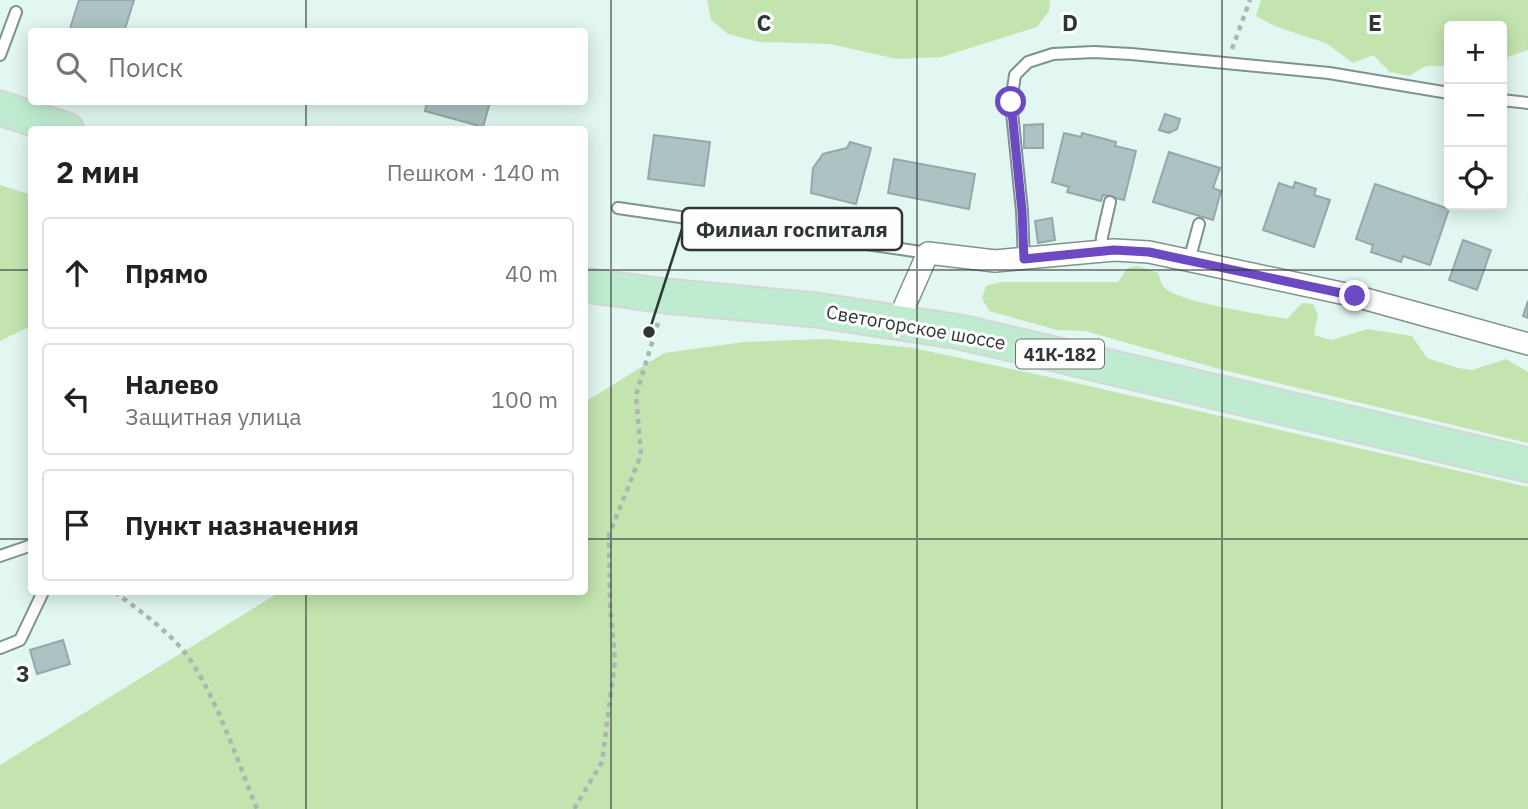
<!DOCTYPE html>
<html lang="ru">
<meta charset="utf-8">
<style>
:root{--surface:#fff;--page:#f2f2f2;--text:#222;--muted:#767676;--line:#e0e0e0}
body{margin:0;font-family:"IBM Plex Sans",sans-serif;background:var(--page);color:var(--text)}
.controls{position:absolute;right:21px;top:21px;display:grid;overflow:hidden;border-radius:7px;box-shadow:0 4px 18px #0003}
.controls button{width:63px;height:63px;display:grid;place-items:center;padding:0;border:0;border-bottom:2px solid var(--line);background:var(--surface);color:var(--text);font:35px sans-serif}
.stop{position:absolute;width:21px;height:21px;margin:-16px;border:5px solid #6c4ac3;border-radius:50%;background:#fff}
.stop.end{background:#6c4ac3;border-color:#fff;box-shadow:0 2px 7px #0008}
.list{margin:0;padding:0;list-style:none}
h2{display:flex;justify-content:space-between;align-items:center;height:91px;margin:0;padding:0 28px;font-size:30px}
h2 small{font-size:23px;font-weight:400;color:var(--muted)}
.list li{display:grid;grid-template-columns:46px 1fr auto;gap:21px;align-items:center;box-sizing:border-box;height:112px;margin:0 14px 14px;padding:0 14px;border:2px solid var(--line);border-radius:7px}
.list b{display:block;font-size:26px;white-space:nowrap}
.list p{margin:0;font-size:23px;white-space:nowrap;color:var(--muted)}
.list em{font-size:23px;font-style:normal;color:var(--muted)}
.icon{flex:none;width:38px;height:38px;fill:none;stroke:currentColor;stroke-width:2;stroke-linecap:round;stroke-linejoin:round}
.map{position:relative;flex:none;width:1528px;height:809px;overflow:hidden}
.search{position:absolute;background:var(--surface);box-shadow:0 4px 18px #0003;left:28px;top:28px;width:560px;height:77px;display:flex;align-items:center;gap:18px;box-sizing:border-box;padding:0 24px;border-radius:7px;color:var(--muted);font-size:26px}
.panel{position:absolute;background:var(--surface);box-shadow:0 4px 18px #0003;left:28px;top:126px;width:560px;height:469px;border-radius:7px}
.map>svg:first-child{display:block}
.green{fill:#c3e4af}
.building{fill:#adc2c3;stroke:#94a8aa;stroke-width:2}
.lines{fill:none;stroke-linecap:round;stroke-linejoin:round}
.service-casing{stroke:#7f928d;stroke-width:14}
.minor-casing{stroke:#7f928d;stroke-width:24}
.primary-casing{stroke:#d5d7d7;stroke-width:37}
.path{stroke:#a7b8b3;stroke-width:4.5;stroke-dasharray:5 5;stroke-linecap:butt}
.service{stroke:#fff;stroke-width:10}
.minor{stroke:#fff;stroke-width:21}
.primary{stroke:#bfecd1;stroke-width:33}
.route{stroke:#6c4ac3;stroke-width:9}
.grid{fill:none;stroke:#2f3735;stroke-width:2;stroke-opacity:0.55}
.labels{text-anchor:middle;dominant-baseline:central;stroke-width:6;stroke-linejoin:round;paint-order:stroke}
.shield{fill:#fefefe;stroke:#6d7371;stroke-width:2}
.shield-label{font-size:18px;font-weight:bold;fill:#2f3735}
.street-label{font-size:19px;fill:#2f3735;stroke:#fefefe}
.grid-label{font-size:23px;text-anchor:middle;font-weight:bold;fill:#2f3735;stroke:#fefefe;stroke-width:6;stroke-linejoin:round;paint-order:stroke}
.leader{fill:none;stroke:#2f3735;stroke-width:2.5}
.callout-dot{fill:#2f3735;stroke:#fefefe;stroke-width:2.5}
.callout{fill:#fefefe;stroke:#2f3735;stroke-width:2.5}
.callout-label{font-size:21px;text-anchor:middle;font-weight:bold;fill:#2f3735}
</style>
<div class="map">
<svg width="1528" height="809" viewBox="0 0 1528 809">
<rect width="100%" height="100%" fill="#e2f7f1"/>
<path class="green" d="M707,0H1050L1049,11L1037,27L941,57L897,59L830,44L759,42L728,34L711,20Z
M1261,0H1528V50L1502,59V26H1449V66H1426L1409,76L1390,72L1373,55L1353,63L1326,43L1277,27L1256,16Z
M0,185L32,195L31,326L0,341Z
M1138,266L1158,273C1160,278 1161,285 1165,288C1178,302 1265,315 1287,319L1302,303L1313,304L1318,314L1314,335L1331,340L1368,329L1412,336L1427,358L1458,368L1472,370L1506,359L1528,372V443L1223,370L1085,331L1057,330L989,311L982,298L986,286L1001,282H1118L1128,268Z
M826,339L913,348L1063,380L1528,487V809H0V765L280,592H584L585,402L664,353L744,342Z"/>
<path class="building" d="M79,0H134L124,32H69Z
M427,102H490L483,127L425,111Z
M1165,114L1180,119L1177,129L1169,133L1159,130Z
M1043,124V148H1024V125Z
M1064,133L1081,137L1082,133L1116,142L1115,146L1136,151L1124,200L1103,195L1101,201L1067,192L1069,187L1052,182Z
M654,135L710,142L704,186L648,179Z
M850,142L871,148L856,204L811,193L813,168L823,154L847,148Z
M1169,152L1220,168L1213,188L1221,191L1213,220L1153,202Z
M894,159L975,174L969,209L888,193Z
M1295,182L1316,189L1314,195L1330,200L1314,247L1263,230L1279,183L1293,188Z
M1375,184L1449,209L1430,265L1403,256L1401,262L1371,252L1373,245L1356,239Z
M1052,218L1055,240L1038,243L1035,221Z
M1463,240L1491,250L1477,290L1449,280Z
M1528,301V318L1523,316Z
M63,640L70,664L37,674L30,650Z"/>
<g class="lines">
<g class="service-casing">
<path id="service" d="M0,55L16,12
M1502,100L1528,103
M618,208L928,253
M1101,252L1102,237L1110,202
M1024,259L1022,211L1011,102L1015,75L1028,62L1053,54L1094,52L1131,54L1329,73L1449,93
M1189,261L1199,224
M0,556L32,545
M0,648L20,640L43,592"/>
</g>
<g class="minor-casing">
<path id="minor" d="M898,321L928,253L995,261L1114,250L1149,252L1355,296L1528,344"/>
</g>
<g class="primary-casing">
<path id="primary" d="M0,108L67,130
M584,285L666,296L816,310L960,332L1528,465"/>
</g>
<path class="path" d="M1232,49L1250,0
M115,592C141,612 172,633 191,661C220,706 237,760 257,809
M574,809L602,762L615,661L610,605L609,535L641,455L636,395L658,323"/>
<use href="#service" class="service"/>
<use href="#minor" class="minor"/>
<use href="#primary" class="primary"/>
</g>
<g class="lines">
<path class="route" d="M1011,102L1022,211L1024,259L1114,250L1149,252L1355,296"/>
</g>
<path class="grid" d="M306,0V32M611,0V809M917,0V809M1222,0V809M306,102V130M0,270H32M584,270H1528M0,539H32M584,539H1528M306,592V809"/>
<g class="labels">
<rect class="shield" x="1016" y="339.5" width="88" height="29" rx="5"/>
<g class="shield-label">
<text x="1060" y="354">41К-182</text>
</g>
<g class="street-label">
<text transform="translate(916 327) rotate(10)">Светогорское шоссе</text>
</g>
</g>
<g class="grid-label">
<text x="764" y="31">C</text>
<text x="1070" y="31">D</text>
<text x="1375" y="31">E</text>
<text x="23" y="682">3</text>
</g>
<path class="leader" d="M649 332L682 229"/>
<circle class="callout-dot" cx="649" cy="332" r="7"/>
<rect class="callout" x="682" y="208" width="220" height="42" rx="7"/>
<g class="callout-label">
<text x="792" y="237">Филиал госпиталя</text>
</g>
</svg>
<div class="controls">
<button>+</button>
<button>−</button>
<button><svg class="icon" aria-label="locate" viewBox="0 0 24 24"><circle cx="12" cy="12" r="6"/><path d="M12 2v4M12 18v4M2 12h4M18 12h4"/></svg></button>
</div>
<div class="stop" style="left:1011px;top:102px"></div>
<div class="stop end" style="left:1355px;top:296px"></div>
<div class="search"><svg class="icon" aria-label="search" viewBox="0 0 24 24"><circle cx="10" cy="10" r="6"/><path d="M15 15l6 6"/></svg>Поиск</div>
<section class="panel">
<h2>2 мин<small>Пешком · 140 m</small></h2>
<ul class="list">
<li><svg class="icon" aria-label="ahead" viewBox="0 0 24 24"><path d="M12 20V5M6 11l6-6 6 6"/></svg><div><b>Прямо</b></div><em>40 m</em></li>
<li><svg class="icon" aria-label="left" viewBox="0 0 24 24"><path d="M17 20v-9H6M10 6l-5 5 5 5"/></svg><div><b>Налево</b><p>Защитная улица</p></div><em>100 m</em></li>
<li><svg class="icon" aria-label="arrive" viewBox="0 0 24 24"><path d="M6 21V4h12l-3 4 3 4H6"/></svg><div><b>Пункт назначения</b></div></li>
</ul>
</section>
</div>
